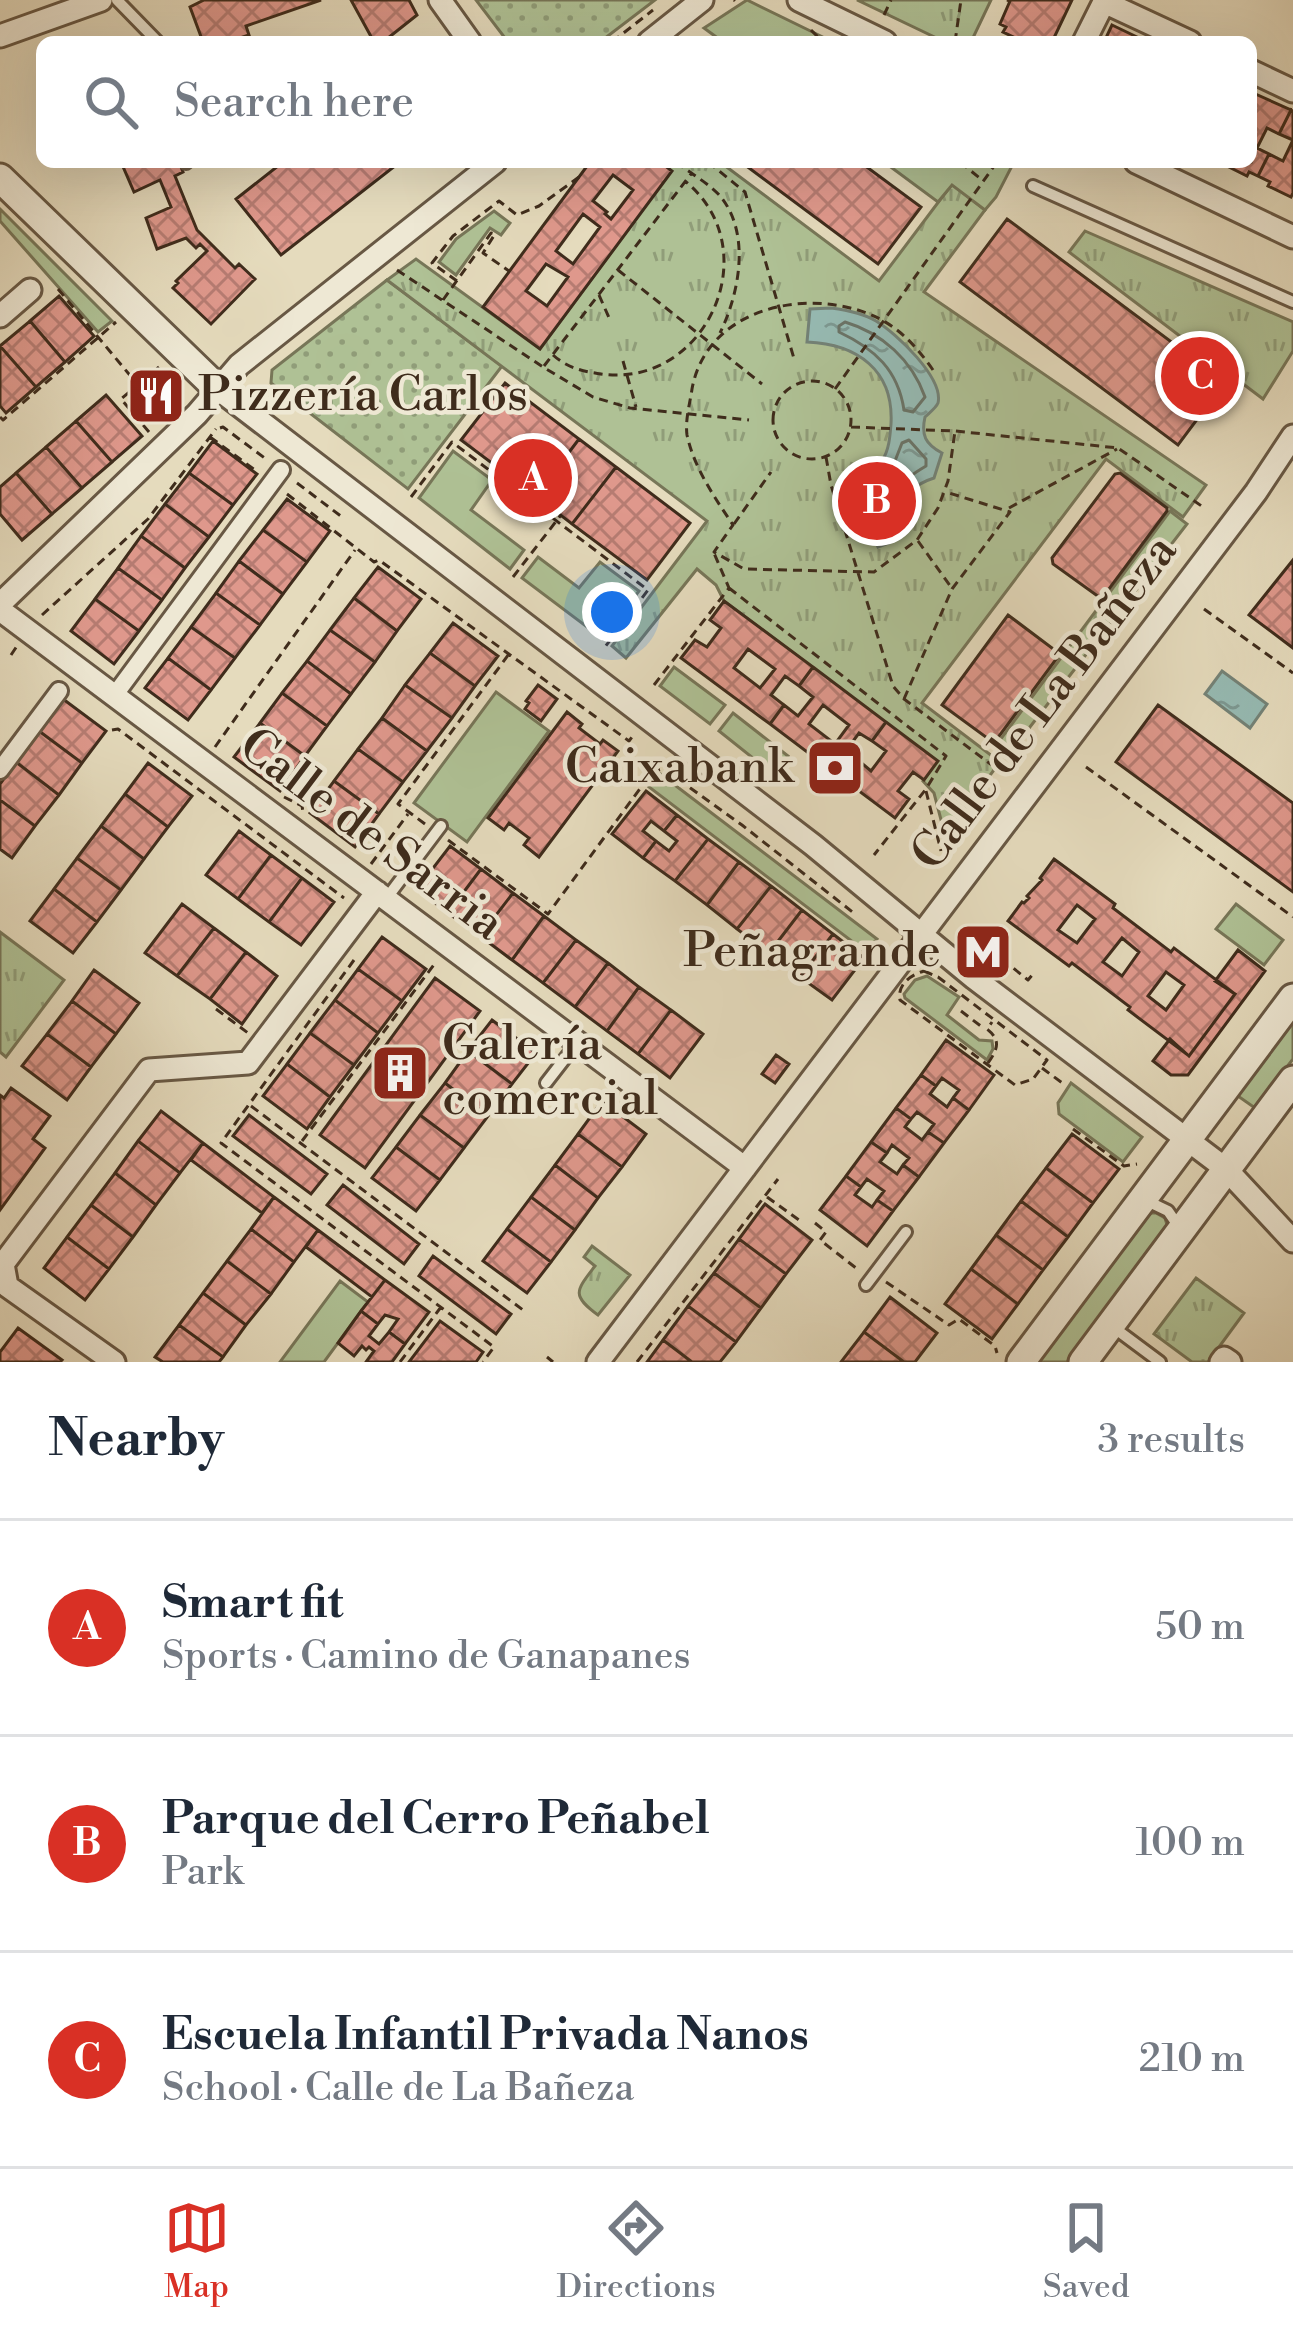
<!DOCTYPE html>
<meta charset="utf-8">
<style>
:root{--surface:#fff;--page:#f2f2f3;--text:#1f2937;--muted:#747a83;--line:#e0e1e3;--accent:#d93025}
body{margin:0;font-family:"Libre Bodoni",serif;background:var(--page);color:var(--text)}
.you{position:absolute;left:612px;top:612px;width:42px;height:42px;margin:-30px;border:9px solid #fff;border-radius:50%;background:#1a73e8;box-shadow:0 0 0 18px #1a73e833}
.badge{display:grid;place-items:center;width:78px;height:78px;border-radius:50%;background:var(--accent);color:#fff;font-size:39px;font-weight:700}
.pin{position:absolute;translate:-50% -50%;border:6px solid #fff;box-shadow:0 3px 12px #0006}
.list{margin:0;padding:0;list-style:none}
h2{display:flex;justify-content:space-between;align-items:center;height:156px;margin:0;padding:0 48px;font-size:51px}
h2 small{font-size:39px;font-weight:400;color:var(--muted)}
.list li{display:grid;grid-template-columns:78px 1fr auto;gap:36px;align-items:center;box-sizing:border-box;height:216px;padding:0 48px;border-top:3px solid var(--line)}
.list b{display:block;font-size:45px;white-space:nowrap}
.list p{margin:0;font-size:39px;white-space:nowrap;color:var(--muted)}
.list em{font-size:39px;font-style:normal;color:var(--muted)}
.icon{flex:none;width:66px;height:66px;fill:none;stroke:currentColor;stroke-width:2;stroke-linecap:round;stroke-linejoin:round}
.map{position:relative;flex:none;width:1293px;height:1362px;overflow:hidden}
.search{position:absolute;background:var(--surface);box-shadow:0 12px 48px #0002;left:36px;right:36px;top:36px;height:132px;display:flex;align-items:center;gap:30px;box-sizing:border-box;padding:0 42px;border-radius:18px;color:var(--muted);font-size:45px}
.sheet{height:804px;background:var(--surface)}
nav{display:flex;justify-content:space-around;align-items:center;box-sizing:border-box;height:168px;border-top:3px solid var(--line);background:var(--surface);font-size:33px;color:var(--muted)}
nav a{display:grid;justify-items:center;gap:6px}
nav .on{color:var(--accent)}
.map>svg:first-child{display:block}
.grass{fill:url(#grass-dots);stroke:#777658;stroke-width:3}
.park{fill:url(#park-tufts);stroke:#777658;stroke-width:3}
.garden{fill:#afc195;stroke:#777658;stroke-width:3}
.water{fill:url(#water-ripples);stroke:#738277;stroke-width:3}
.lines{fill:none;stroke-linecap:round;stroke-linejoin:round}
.shore{stroke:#6a7468;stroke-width:3}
.building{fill:url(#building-cross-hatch);stroke:#3f2c1c;stroke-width:3;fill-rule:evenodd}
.service-casing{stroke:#685844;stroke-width:16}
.pedestrian-casing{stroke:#685844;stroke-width:22}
.minor-casing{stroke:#685844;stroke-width:27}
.tertiary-casing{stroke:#685844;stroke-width:33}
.path{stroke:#3f2c1c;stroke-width:3;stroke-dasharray:9 6;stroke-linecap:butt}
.service{stroke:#eee8d4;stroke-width:10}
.pedestrian{stroke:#eee8d4;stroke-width:16}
.minor{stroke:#eee8d4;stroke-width:21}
.tertiary{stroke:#eee8d4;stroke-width:27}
.labels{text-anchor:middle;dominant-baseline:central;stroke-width:9;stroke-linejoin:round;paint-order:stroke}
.poi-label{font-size:48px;fill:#3f2c1c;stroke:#eee8d4;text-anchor:start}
.street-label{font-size:48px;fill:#3f2c1c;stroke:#eee8d4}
</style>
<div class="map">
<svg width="1293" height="1362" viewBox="0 0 1293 1362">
<defs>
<pattern id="grass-dots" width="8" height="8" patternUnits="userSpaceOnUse" patternTransform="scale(3)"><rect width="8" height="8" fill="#afc195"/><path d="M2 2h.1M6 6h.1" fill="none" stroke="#909d79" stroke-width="1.8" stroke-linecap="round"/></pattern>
<pattern id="park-tufts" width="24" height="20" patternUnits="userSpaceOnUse" patternTransform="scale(3)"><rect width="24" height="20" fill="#afc195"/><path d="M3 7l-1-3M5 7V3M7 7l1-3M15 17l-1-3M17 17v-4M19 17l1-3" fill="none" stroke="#909d79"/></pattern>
<pattern id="water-ripples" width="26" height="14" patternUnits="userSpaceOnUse" patternTransform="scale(3)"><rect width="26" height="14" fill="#96bbb4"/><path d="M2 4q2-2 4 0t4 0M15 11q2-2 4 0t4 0" fill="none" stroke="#7c9892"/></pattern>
<pattern id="building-cross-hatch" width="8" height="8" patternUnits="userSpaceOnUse" patternTransform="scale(3)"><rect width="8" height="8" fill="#df988c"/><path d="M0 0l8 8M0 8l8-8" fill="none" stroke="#b67c72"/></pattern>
</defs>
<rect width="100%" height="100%" fill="#e5dbbd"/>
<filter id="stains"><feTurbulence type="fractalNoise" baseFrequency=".00167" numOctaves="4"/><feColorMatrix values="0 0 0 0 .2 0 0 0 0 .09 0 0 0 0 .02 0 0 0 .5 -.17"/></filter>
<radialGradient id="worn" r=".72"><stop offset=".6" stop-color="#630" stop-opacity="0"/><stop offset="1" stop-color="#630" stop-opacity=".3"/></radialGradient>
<path class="grass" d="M476,0H655L600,42H508Z
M387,280L502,366L408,489L271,383L272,370Z"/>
<path class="park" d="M857,0H991L971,42H945Z
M660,162H720L879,281L952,184L985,210L924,292L1206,485L1183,517L1106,459L922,703L1000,762L945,835L934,793L923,781L937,761L724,601L716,585L697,569L626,658L612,646L707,521L387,280L416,259L540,349L671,171Z
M1085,231L1293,322V351L1263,399L1069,252Z
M1170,511L1187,524L1006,758L994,748Z
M0,932L64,980L6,1057L0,1052Z
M592,1246L630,1275L598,1315C571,1295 576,1291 595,1266L584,1257Z
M1196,1278L1244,1313L1208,1362H1192L1154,1334Z"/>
<path class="garden" d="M747,0L833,42H723L704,28Z
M884,162H1014L996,197L985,210L952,185L938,202Z
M0,209L112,321L98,332L0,221Z
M494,211L510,223L501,235L490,228L456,275L439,262L456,239Z
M453,451L492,480L471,510L524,550L510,569L419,498Z
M538,557L579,588L600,562L639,591L603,639L522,578Z
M674,667L725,705L710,724L660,686Z
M496,692L549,731L467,842L414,803Z
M733,713L788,756L773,774L719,731Z
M659,773L877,939L866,952L649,787Z
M1236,904L1283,940L1264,965L1216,929Z
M927,976L959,997L947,1015L979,1040L992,1041L993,1049L987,1060L905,998L904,994L915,980Z
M1293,1016V1059L1255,1108L1235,1094Z
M1071,1083L1142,1137L1123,1162L1059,1114L1058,1103Z
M1149,1213H1156L1165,1218L1168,1228L1067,1362H1038Z
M340,1281L368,1302L324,1362H280Z"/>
<path class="water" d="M831,308C846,310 863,313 876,321C896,333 944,378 938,403C936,408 929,413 925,417C921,435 925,444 942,453L934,478C906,487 894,506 898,536L889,543L878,547L874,537L854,523L848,494C861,485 874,474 882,461C889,450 890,437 891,424C894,370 857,344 807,342L810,309Z
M1222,671L1267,704L1250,728L1205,694Z"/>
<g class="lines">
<path class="shore" d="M845,322C882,333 912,360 925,397L913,412L904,410C898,370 875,349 839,332V326Z
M909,440L926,459V466C901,481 888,490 884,521L877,524L865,515L863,499L893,466L902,443Z"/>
</g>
<path class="building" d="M204,0H321L246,26L249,35L228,42H203L190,7Z
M351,0H409L417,15L383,42H374Z
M1007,0H1072L1052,42H1024L1003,32L1006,27L1000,24L1010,1Z
M1112,25L1137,37L1148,42H1104Z
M1251,92L1291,110L1279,134L1267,128L1257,148L1269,154L1258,176L1249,172L1247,176L1225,165L1226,162H1251Z
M1291,110L1293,112V193L1291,197L1268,186L1270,182L1258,176L1269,154L1283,161L1293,140L1279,134Z
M121,162H179L183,172L175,176L197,230L235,268L239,264L255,279L211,324L173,288L178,283L176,281L207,251L200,244L196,248L186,238L157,249L146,218L171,207L160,180L134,192Z
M283,162H400L281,255L236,199Z
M590,162H660L672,171L540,349L483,307ZM613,175L633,190L611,219L605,214L607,212L593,201ZM583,214L600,227L573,264L556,251ZM546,264L568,277L547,306L526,291Z
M741,162H860L921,207L878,264Z
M1007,219L1225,382L1178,445L960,282Z
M59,296L94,336L65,362L30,321Z
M30,321L65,362L36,387L0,346Z
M0,346L36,387L6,413L0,406Z
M159,370L182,397L153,422L130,395Z
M505,383L579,439L536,496L461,440Z
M106,395L142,436L112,462L76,421Z
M76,421L112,462L82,488L46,447Z
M579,439L616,467L572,524L536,496Z
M213,441L257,474L233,505L189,473Z
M46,447L82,488L52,514L16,473Z
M616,467L690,523L647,580L572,524Z
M16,473L52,514L22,540L0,514V487Z
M189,473L233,505L209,537L165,504Z
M1120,473L1167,508V511L1103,597H1099L1053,564L1052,558L1115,474Z
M287,499L330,531L307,562L263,530Z
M165,504L209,537L185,568L141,536Z
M263,530L307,562L283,594L239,561Z
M141,536L185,568L162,600L118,568Z
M1293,560V648L1249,615Z
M239,561L283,594L260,625L216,593Z
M378,567L421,599L397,631L354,598Z
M118,568L162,600L139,631L95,599Z
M216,593L260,625L235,658L191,627Z
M354,598L397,631L375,662L330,630Z
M95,599L139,631L114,664L71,631Z
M724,601L813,667L799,686L785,676L771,695L784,705L770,724L681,658L695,640L707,647L721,628L710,620ZM748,649L775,669L760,688L734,668Z
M1008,615L1060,654L994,743L942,705Z
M453,623L498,656L475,686L430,653Z
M191,627L235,658L211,690L168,658Z
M330,630L375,662L351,694L307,661Z
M430,653L475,686L452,718L405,685Z
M168,658L211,690L188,720L145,688Z
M307,661L351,694L327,726L282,693Z
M813,667L886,722L872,741L859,733L845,752L858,760L843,779L770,724L784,705L798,716L813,697L799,686ZM823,705L849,725L835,744L809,724Z
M405,685L452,718L427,751L382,718Z
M538,685L557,699L541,721L525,709L529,703L526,701Z
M282,693L327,726L305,756L260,723Z
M63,699L106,731L82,763L39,731Z
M1158,705L1293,803V892L1116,762Z
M567,712L582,724L579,728L600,744L603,740L618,751L539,857L524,845L529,838L509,823L504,830L488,818Z
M382,718L427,751L403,782L358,749Z
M886,722L938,761L924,780L913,772L898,791L909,799L895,818L843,779L858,760L871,771L886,751L872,741Z
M260,723L305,756L280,791L234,757Z
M39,731L82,763L59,795L16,762Z
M358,749L403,782L379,814L334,781Z
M16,762L59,795L35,826L0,800V784Z
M148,763L192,796L168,827L125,794Z
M334,781L379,814L355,847L310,813Z
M646,791L677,815L664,831L651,821L643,831L656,841L643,858L612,834Z
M125,794L168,827L144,859L101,826Z
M0,800L35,826L12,858L0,849Z
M677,815L708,839L675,881L643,858L656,841L669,851L677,841L664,831Z
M101,826L144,859L121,890L77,858Z
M239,831L271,855L238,899L206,875Z
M708,839L739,862L707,905L675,881Z
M450,846L481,869L448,913L417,889Z
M271,855L302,878L269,922L238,899Z
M77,858L121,890L97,922L54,889Z
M1054,859L1115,904L1113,908L1171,952L1174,948L1235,994L1189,1056L1128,1010L1130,1007L1072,963L1069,966L1008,921L1022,902L1024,903L1029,898L1027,896L1042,880L1040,878ZM1077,905L1095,919L1077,943L1058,930ZM1122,938L1139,952L1122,976L1103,962ZM1166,972L1184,985L1166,1010L1148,996Z
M739,862L771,886L737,929L707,905Z
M481,869L513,893L480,936L448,913Z
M302,878L334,902L301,945L269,922Z
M771,886L802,910L769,953L737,929Z
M54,889L97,922L73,953L30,921Z
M513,893L544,916L512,960L480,936Z
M182,904L214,928L177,976L145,953Z
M802,910L833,934L800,977L769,953Z
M544,916L576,940L543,983L512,960Z
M214,928L246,952L210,999L177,976Z
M833,934L864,958L832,1000L800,977Z
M382,937L426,969L402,1001L358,969Z
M576,940L608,963L575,1007L543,983Z
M1238,950L1265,971L1188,1075H1171L1153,1061L1170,1039L1189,1056L1235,994L1215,981Z
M246,952L277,976L242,1024L210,999Z
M608,963L639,987L607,1031L575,1007Z
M358,969L402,1001L378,1033L335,1000Z
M94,970L139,1003L116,1034L72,1001Z
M435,978L480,1011L365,1168L320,1135Z
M639,987L671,1010L638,1054L607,1031Z
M335,1000L378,1033L354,1065L310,1033Z
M72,1001L116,1034L91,1067L47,1034Z
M671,1010L703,1034L670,1078L638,1054Z
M492,1020L536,1053L512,1084L468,1051Z
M310,1033L354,1065L330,1097L287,1064Z
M47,1034L91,1067L67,1100L22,1066Z
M946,1040L994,1075L969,1110L953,1098L959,1090L942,1078L936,1086L921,1075Z
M468,1051L512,1084L488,1116L445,1083Z
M776,1055L789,1064L775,1083L762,1074Z
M287,1064L330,1097L307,1129L263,1096Z
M921,1075L936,1086L930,1094L947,1107L953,1098L969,1110L944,1143L928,1132L934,1124L917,1112L911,1119L896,1108Z
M445,1083L488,1116L464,1148L420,1115Z
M11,1088L50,1116L33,1139L45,1148L0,1210V1095L4,1098Z
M602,1101L646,1134L622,1167L578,1134Z
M896,1108L911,1119L905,1127L922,1140L928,1132L944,1143L919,1177L903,1165L909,1158L892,1145L887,1153L871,1142Z
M161,1111L203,1143L180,1173L138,1141Z
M249,1115L327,1174L311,1194L233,1136Z
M420,1115L464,1148L440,1180L396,1147Z
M578,1134L622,1167L598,1198L555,1165Z
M1072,1134L1119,1169L1093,1203L1046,1168Z
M138,1141L180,1173L156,1205L115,1173Z
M871,1142L887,1153L880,1162L897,1174L903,1165L919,1177L893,1211L877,1200L884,1191L867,1179L861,1187L846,1176Z
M203,1143L274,1197L262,1213L191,1160Z
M396,1147L440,1180L416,1211L372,1178Z
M555,1165L598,1198L575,1230L531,1197Z
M1046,1168L1093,1203L1068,1237L1021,1201Z
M115,1173L156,1205L133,1237L91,1205Z
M846,1176L861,1187L855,1195L872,1207L877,1200L893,1211L867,1246L820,1210Z
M343,1185L419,1244L404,1264L327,1205Z
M274,1197L318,1230L294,1262L251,1229Z
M531,1197L575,1230L551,1262L507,1229Z
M1021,1201L1068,1237L1043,1270L996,1235Z
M765,1204L812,1240L786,1274L739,1239Z
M91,1205L133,1237L109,1269L67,1237Z
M251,1229L294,1262L271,1294L227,1261Z
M507,1229L551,1262L527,1293L483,1261Z
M318,1230L385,1280L372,1297L306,1247Z
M996,1235L1043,1270L1018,1304L971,1269Z
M67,1237L109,1269L85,1300L44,1268Z
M739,1239L786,1274L761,1308L714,1273Z
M433,1256L511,1314L496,1334L419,1276Z
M227,1261L271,1294L246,1325L203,1293Z
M971,1269L1018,1304L992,1339L945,1304Z
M714,1273L761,1308L736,1342L688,1306Z
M385,1280L429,1312L405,1344L389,1332L398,1319L385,1315L378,1324L361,1311Z
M203,1293L246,1325L223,1357L179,1325Z
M890,1297L937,1333L915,1362H904L864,1332Z
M688,1306L736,1342L720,1362H692L663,1340Z
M361,1311L378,1324L369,1336L379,1344L389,1332L405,1344L392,1362H366L374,1351L369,1347L366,1350L362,1346L354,1356L338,1343Z
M440,1321L483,1352L476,1362H409Z
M179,1325L223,1357L219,1362H163L155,1357Z
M18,1328L62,1360L60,1362H0V1352Z
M864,1332L904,1362H841Z
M663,1340L692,1362H647Z"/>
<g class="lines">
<g class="service-casing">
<path id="service" d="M117,0L158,42
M186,163L187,162
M1033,186L1293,302
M386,899L441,826
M546,1083L577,1043
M1143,1199L1168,1211L1179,1227
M866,1285L906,1232
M1113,1327L1160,1362"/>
</g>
<g class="pedestrian-casing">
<path id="pedestrian" d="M114,696L281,470
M0,770L59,691"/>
</g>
<g class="minor-casing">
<path id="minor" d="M440,0L470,42
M799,0L885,42
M0,36L101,0
M649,42L702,0
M1084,42L1104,2L1190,42
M1251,71L1293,91
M1136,162L1293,237
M0,316L30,290
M218,389L813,845L974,978L1226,1169L1293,1241
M0,604L197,414L239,365L495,162
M0,610L745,1168
M114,1362L7,1286L3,1264L149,1070L248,1063L377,892
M598,1362L1256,492L1293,436
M1221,1362L1224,1358L1230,1362"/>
</g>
<g class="tertiary-casing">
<path id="tertiary" d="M0,178L218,389
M1021,1362L1293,998
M1083,1362L1293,1080"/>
</g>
<path class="path" d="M734,0L735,1
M884,15L891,0
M811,30L823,42
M612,42L653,10
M955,42L961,0
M676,162C690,173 710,184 721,197C751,235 739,294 720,333
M708,162L745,192L795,362
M960,162L982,180
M397,270L543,367L593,397L630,408L749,420
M618,270L762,384
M457,281L432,263L453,236L499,201L517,215L539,206L579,177
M58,289L138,385
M599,295L610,320
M443,300L491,233L495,234L483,253L509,271
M553,355C565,366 580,371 595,373C703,394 771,251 685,181
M623,361L636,407
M544,366L691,174
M933,370C919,350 903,331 880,319C814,285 707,305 692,389C690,403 685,420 687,435C694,468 715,498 733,525L714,552L744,569L874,572L917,540L938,508L948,481L955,431
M773 420a39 39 0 1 1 78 0a39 39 0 1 1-78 0Z
M835,389L997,162
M0,417L3,420L116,322
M851,427L955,431L1118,448L1203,507
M220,428L223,427L266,459
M149,432L121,399L159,367
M210,437L255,470
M826,457L831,485L893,686L904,699L1001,772
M297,483L342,517
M287,494L374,562L379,560L629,741L635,733
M411,497L452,442L648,590L605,647
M1009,508L1117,449
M734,524L771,472
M918,541L951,587
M513,577L561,515
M729,588L946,756L926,789L874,855
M1204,609L1293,673
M42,615L148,519L216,429
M11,655L17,646
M654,685L729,588L714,553
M904,699L952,589L1010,512L946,492
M112,730L118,729L344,898
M215,747L355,550
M1086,767L1293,917
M926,791L941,851
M284,797L302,806L303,812
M425,824L398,804L509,654
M448,840L548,914L653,771L664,769L742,825L855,914
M371,864L408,814
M1002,959L1028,980L1033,974
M354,960L221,1143L494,1347L483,1362
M924,971L938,977L1047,1060L1033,1079L1015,1085L900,1000C897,985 910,975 924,971Z
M216,1009L248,1033
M961,1011L982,1027
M988,1063C998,1049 1001,1040 987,1029L992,1022
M1042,1068L1065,1085
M251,1106L523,1310
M1073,1129L1124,1166L1137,1164
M302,1141L436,962
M767,1197L803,1223
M815,1223L826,1232L820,1240L856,1268
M886,1282L949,1325L959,1319L995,1346L997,1353
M547,1357L553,1362
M400,1362L441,1307
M637,1362L778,1179"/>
<use href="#service" class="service"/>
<use href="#pedestrian" class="pedestrian"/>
<use href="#minor" class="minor"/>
<use href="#tertiary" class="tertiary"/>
</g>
<defs>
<g id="restaurant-square" transform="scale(3)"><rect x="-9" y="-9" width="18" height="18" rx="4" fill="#8f2418" stroke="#eee8d4"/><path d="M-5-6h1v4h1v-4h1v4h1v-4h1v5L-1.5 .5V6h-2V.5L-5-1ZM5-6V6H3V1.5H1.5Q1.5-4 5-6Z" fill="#fff"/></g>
<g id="bank-square" transform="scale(3)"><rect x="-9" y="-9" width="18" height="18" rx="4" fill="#8f2418" stroke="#eee8d4"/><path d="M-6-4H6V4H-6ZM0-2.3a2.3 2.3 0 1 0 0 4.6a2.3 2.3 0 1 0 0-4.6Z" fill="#fff"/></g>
<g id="metro-square" transform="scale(3)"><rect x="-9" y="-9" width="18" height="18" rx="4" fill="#8f2418" stroke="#eee8d4"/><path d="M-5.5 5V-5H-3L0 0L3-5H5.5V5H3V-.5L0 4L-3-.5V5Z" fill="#fff"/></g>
<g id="building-square" transform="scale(3)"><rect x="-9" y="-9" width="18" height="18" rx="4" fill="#8f2418" stroke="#eee8d4"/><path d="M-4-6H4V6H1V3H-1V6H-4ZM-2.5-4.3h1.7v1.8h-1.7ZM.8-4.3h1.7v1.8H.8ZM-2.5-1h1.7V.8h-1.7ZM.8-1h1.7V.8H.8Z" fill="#fff"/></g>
</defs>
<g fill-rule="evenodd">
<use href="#restaurant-square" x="156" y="396"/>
<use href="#bank-square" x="835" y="768"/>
<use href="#metro-square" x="983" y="952"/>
<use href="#building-square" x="400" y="1073"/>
</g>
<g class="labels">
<g class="poi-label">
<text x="198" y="396">Pizzería Carlos</text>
<text x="793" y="768" text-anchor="end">Caixabank</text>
<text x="941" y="952" text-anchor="end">Peñagrande</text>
<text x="442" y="1045">Galería<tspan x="442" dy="55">comercial</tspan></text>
</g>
<g class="street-label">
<text transform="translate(1045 703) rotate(-53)">Calle de La Bañeza</text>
<text transform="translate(371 835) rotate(37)">Calle de Sarria</text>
</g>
</g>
<rect width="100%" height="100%" filter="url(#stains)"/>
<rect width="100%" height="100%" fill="url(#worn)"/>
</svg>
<div class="you"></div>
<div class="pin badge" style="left:533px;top:478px">A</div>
<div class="pin badge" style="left:877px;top:501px">B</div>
<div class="pin badge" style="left:1200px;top:376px">C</div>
<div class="search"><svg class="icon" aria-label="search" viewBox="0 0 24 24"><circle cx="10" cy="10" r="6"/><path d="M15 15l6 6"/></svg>Search here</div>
</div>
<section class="sheet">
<h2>Nearby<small>3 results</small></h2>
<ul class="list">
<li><span class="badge">A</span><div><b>Smart fit</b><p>Sports · Camino de Ganapanes</p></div><em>50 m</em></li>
<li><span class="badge">B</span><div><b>Parque del Cerro Peñabel</b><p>Park</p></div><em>100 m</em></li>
<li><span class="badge">C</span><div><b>Escuela Infantil Privada Nanos</b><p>School · Calle de La Bañeza</p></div><em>210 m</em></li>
</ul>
</section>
<nav>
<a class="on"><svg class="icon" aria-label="map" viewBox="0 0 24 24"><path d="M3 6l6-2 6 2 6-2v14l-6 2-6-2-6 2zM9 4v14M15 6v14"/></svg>Map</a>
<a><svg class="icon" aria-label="directions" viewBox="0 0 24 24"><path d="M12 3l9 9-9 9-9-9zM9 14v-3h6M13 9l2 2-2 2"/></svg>Directions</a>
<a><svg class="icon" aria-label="saved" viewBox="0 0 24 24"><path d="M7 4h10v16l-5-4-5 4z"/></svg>Saved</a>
</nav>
